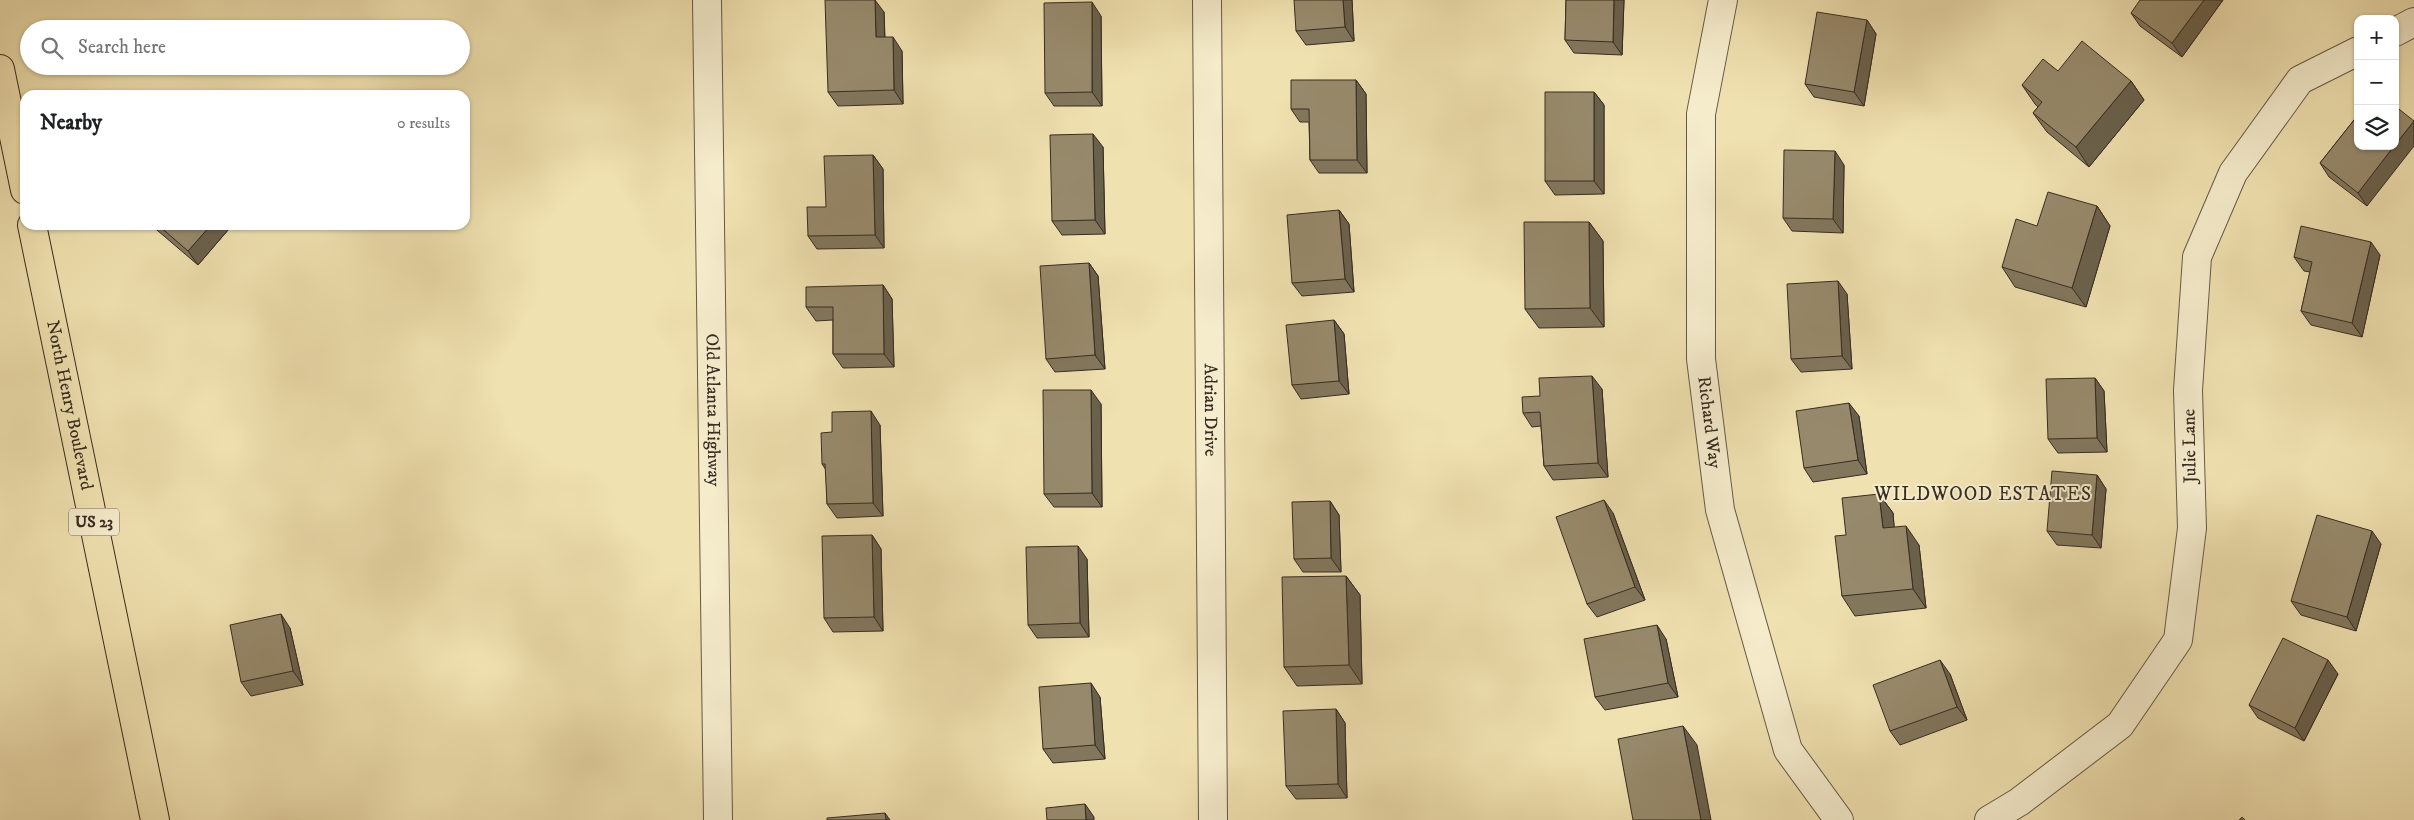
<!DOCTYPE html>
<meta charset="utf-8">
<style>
:root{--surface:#fff;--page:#f6f6f6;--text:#202124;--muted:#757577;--line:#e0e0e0}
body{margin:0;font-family:"IM FELL DW Pica",serif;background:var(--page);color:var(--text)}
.controls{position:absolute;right:15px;top:15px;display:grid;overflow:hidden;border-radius:10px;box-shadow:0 1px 4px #0004}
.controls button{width:45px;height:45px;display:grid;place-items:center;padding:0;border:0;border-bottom:1px solid var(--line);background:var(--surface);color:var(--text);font:25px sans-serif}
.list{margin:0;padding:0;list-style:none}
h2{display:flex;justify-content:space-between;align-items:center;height:65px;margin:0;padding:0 20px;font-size:21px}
h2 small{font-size:16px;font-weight:400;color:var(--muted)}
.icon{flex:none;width:28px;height:28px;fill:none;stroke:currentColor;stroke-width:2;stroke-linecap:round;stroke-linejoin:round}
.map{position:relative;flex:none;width:2414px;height:820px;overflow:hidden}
.search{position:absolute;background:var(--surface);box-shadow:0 1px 4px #0004;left:20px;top:20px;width:450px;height:55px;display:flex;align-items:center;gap:12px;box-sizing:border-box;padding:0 18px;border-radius:28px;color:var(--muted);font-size:19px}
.panel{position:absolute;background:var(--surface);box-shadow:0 1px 4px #0004;left:20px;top:90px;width:450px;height:140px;border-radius:15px}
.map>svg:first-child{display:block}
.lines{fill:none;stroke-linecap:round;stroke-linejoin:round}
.minor-casing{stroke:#645946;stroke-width:30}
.major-casing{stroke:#362c22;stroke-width:30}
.minor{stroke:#f5eccc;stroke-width:28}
.major{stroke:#f0e1b0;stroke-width:28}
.wall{fill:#82775d;stroke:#362c22}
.shaded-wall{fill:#6a614c;stroke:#362c22}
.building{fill:#978a6c;stroke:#362c22}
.labels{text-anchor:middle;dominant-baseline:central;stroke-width:4;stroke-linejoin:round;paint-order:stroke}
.shield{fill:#f5eccc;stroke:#6f6655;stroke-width:1}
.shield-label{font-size:16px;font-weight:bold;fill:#362c22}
.street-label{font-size:18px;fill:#362c22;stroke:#f5eccc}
.neighbourhood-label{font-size:19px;letter-spacing:1px;fill:#362c22;stroke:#f5eccc}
</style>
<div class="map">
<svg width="2414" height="820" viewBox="0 0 2414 820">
<rect width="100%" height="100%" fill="#f0e1b0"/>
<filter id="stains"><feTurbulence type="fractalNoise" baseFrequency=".004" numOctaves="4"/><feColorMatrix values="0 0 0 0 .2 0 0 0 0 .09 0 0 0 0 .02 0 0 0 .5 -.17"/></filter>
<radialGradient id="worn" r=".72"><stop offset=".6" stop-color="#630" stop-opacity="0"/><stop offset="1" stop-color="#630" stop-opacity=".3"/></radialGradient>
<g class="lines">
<g class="minor-casing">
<g id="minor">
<path id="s1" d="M707,0L718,820"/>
<path id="s2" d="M1207,0L1213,820"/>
<path id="s3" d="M1723,0L1701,114V359L1720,510L1788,750L1839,820"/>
<path d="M2395,32L2414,22"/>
<path d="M1989,820L2019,802L2120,725L2178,640L2192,528L2188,390L2197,257L2233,173L2300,80L2358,51"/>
</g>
</g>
<g class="major-casing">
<g id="major">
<path d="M0,69L25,190"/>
<path id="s4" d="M32,225L155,820"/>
</g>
</g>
<use href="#minor" class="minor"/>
<use href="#major" class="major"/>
</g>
<path class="wall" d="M1352,0L1354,41L1306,45L1296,31Z
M1566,0H1624L1622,55L1574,53L1565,40Z
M2223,0L2182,57L2140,26L2131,13Z
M884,12L885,37L902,51L903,104L838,106L828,92Z
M1101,16L1102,106H1054L1045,93Z
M1867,20L1876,34L1864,106L1814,97L1805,84Z
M2058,71L2131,81L2144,100L2089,167L2047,132L2033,113L2038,107L2035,104L2022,85Z
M1356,80L1366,94L1367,173H1319L1310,160L1309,122H1300L1291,109Z
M1594,92L1604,105V194L1555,195L1545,181Z
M2358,115L2367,206L2329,177L2320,163Z
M1103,147L1105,234L1062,235L1052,221Z
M873,155L883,169L884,248L817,249L808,236L826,207Z
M1844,165L1843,233L1792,231L1783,218Z
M2097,206L2110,226L2086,307L2015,287L2002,267L2037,226Z
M1339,210L1349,224L1354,292L1302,296L1292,283Z
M1589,222L1603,241L1604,327L1539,328L1525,309Z
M151,225H225L228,230L198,265Z
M2380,255L2362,337L2311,325L2301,311L2310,272L2304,271L2294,257Z
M1089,263L1098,276L1105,369L1055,372L1046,359Z
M883,285L892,299L894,367L843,368L833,354V320L816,321L806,307Z
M1847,294L1852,369L1801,372L1791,359Z
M1334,320L1344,334L1349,394L1301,399L1292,385Z
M2095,378L2104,391L2107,452L2058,453L2048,439Z
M1602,389L1608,477L1553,480L1544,466L1541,426L1532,427L1523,413L1540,396Z
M1101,404L1102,507H1054L1044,494Z
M1859,416L1867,474L1813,482L1804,468Z
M880,425L883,516L837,518L827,504L826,470L822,464Z
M2097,475L2106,489L2101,548L2057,545L2047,531Z
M1879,494L1893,513L1894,527L1919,545L1926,608L1855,616L1842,596L1846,535Z
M1330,501L1339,515L1341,572H1303L1294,559Z
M1613,513L1645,600L1597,617L1587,604Z
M872,535L881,549L883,631L833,632L824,618Z
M2381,544L2356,631L2301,615L2291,601Z
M1087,559L1089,637L1037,638L1028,625Z
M1346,576L1360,595L1362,684L1297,686L1284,667Z
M290,628L303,685L251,696L241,682Z
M1666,639L1678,697L1605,710L1595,697Z
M1950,674L1967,720L1900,745L1890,731Z
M2338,674L2304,741L2258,718L2249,705Z
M1100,697L1105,759L1053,763L1043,749Z
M1336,709L1345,723L1347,798L1296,799L1286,786Z"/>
<path class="shaded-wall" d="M875,0L884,12L885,51L876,37Z
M1343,0H1352L1354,41L1345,27Z
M1614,0H1624L1622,55L1613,42Z
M2204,0H2223L2182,57L2172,43Z
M1092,2L1101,16L1102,106L1092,92Z
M1867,20L1876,34L1864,106L1854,92Z
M893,37L902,51L903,104L894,90Z
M1356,80L1366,94L1367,173L1357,160Z
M2131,81L2144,100L2089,167L2076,147Z
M1594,92L1604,105V194L1594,181Z
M2414,121V146L2367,206L2358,193L2394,146H2395V145Z
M1093,134L1103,147L1105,234L1095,220Z
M1835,151L1844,165L1843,233L1833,219Z
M873,155L883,169L884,248L875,235Z
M2097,206L2110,226L2086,307L2072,288Z
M1339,210L1349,224L1354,292L1345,279Z
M1589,222L1603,241L1604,327L1590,308Z
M211,225H225L228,230L198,265L188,251Z
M2371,242L2380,255L2362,337L2352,323Z
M1089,263L1098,276L1105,369L1095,355Z
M1838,281L1847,294L1852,369L1842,356Z
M883,285L892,299L894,367L884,354Z
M1334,320L1344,334L1349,394L1339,381Z
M1592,376L1602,389L1608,477L1598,463Z
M2095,378L2104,391L2107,452L2097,438Z
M1091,390L1101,404L1102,507L1092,493Z
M1849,403L1859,416L1867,474L1858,460Z
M871,411L880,425L883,516L873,503Z
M2097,475L2106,489L2101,548L2092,535Z
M1879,494L1893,513L1896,548L1883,528Z
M1604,500L1613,513L1645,600L1635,587Z
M1330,501L1339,515L1341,572L1331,558Z
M1906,526L1919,545L1926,608L1913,589Z
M2372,531L2381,544L2356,631L2347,617Z
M872,535L881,549L883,631L874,617Z
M1078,546L1087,559L1089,637L1080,623Z
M1346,576L1360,595L1362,684L1349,665Z
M281,614L290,628L303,685L293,671Z
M1657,625L1666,639L1678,697L1668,683Z
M1940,660L1950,674L1967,720L1957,707Z
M2328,660L2338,674L2304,741L2295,728Z
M1091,683L1100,697L1105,759L1095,745Z
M1336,709L1345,723L1347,798L1338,784Z
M1683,726L1697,745L1711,820H1701Z
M1085,804L1094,817V820H1086Z
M885,813L890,820H886Z"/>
<path class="building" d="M825,0H875L876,37H893L894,90L828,92Z
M1294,0H1343L1345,27L1296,31Z
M1566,0H1614L1613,42L1565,40Z
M2140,0H2204L2172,43L2131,13Z
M1092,2V92L1045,93L1044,3Z
M1817,12L1867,20L1854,92L1805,84Z
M2082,41L2131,81L2076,147L2033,113L2042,102L2022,85L2043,59L2058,71Z
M1291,80H1356L1357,160H1310L1309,109H1291Z
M1545,92H1594V181H1545Z
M2395,106L2414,121L2395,145Z
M2358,115V146H2394L2358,193L2320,163Z
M1093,134L1095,220L1052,221L1050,135Z
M1784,150L1835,151L1833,219L1783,218Z
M873,155L875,235L808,236L807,207H826L824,156Z
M2048,192L2097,206L2072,288L2002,267L2016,219L2037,226Z
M1339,210L1345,279L1292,283L1287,215Z
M1524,222H1589L1590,308L1525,309Z
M158,225H211L188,251Z
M2301,226L2371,242L2352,323L2301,311L2312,262L2294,257Z
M1089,263L1095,355L1046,359L1040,266Z
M1838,281L1842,356L1791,359L1787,284Z
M883,285L884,354H833V307H806V287Z
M1334,320L1339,381L1292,385L1286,325Z
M1592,376L1598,463L1544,466L1540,412L1523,413L1522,397L1540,396L1539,378Z
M2095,378L2097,438L2048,439L2046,379Z
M1043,390H1091L1092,493L1044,494Z
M1849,403L1858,460L1804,468L1796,411Z
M871,411L873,503L827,504L825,464H822L821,433L832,432V412Z
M2052,471L2097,475L2092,535L2047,531Z
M1879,494L1883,528L1906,526L1913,589L1842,596L1835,536L1846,535L1842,498Z
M1604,500L1635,587L1587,604L1556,517Z
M1330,501L1331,558L1294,559L1292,502Z
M2317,515L2372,531L2347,617L2291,601Z
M872,535L874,617L824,618L822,536Z
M1078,546L1080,623L1028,625L1026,547Z
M1346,576L1349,665L1284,667L1282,577Z
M281,614L293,671L241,682L230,625Z
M1657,625L1668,683L1595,697L1584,639Z
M2283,638L2328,660L2295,728L2249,705Z
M1940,660L1957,707L1890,731L1873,685Z
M1091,683L1095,745L1043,749L1039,687Z
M1336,709L1338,784L1286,786L1283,711Z
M1683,726L1701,820H1633L1618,739Z
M1085,804L1086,820H1047L1046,808Z
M885,813L886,820H827V818Z
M2242,817L2245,820H2239Z"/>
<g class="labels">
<rect class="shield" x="69" y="508.5" width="50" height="27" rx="4"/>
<g class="shield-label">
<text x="94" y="522">US 23</text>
</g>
<g class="street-label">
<text stroke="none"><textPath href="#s4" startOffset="184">North Henry Boulevard</textPath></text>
<text stroke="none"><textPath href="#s1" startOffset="410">Old Atlanta Highway</textPath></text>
<text stroke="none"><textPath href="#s2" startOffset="410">Adrian Drive</textPath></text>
<text stroke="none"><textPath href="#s3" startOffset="425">Richard Way</textPath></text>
<text transform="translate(2190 446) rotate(-91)">Julie Lane</text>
</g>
<g class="neighbourhood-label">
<text x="1983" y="494">WILDWOOD ESTATES</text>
</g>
</g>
<rect width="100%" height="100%" filter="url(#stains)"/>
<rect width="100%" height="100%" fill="url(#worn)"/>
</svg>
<div class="controls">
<button>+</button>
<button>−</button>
<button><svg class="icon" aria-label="layers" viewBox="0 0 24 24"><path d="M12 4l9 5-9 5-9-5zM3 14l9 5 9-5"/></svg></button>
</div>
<div class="search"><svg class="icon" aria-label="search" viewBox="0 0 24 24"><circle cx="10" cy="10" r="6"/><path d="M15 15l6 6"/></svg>Search here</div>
<section class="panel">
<h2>Nearby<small>0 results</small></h2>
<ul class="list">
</ul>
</section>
</div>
